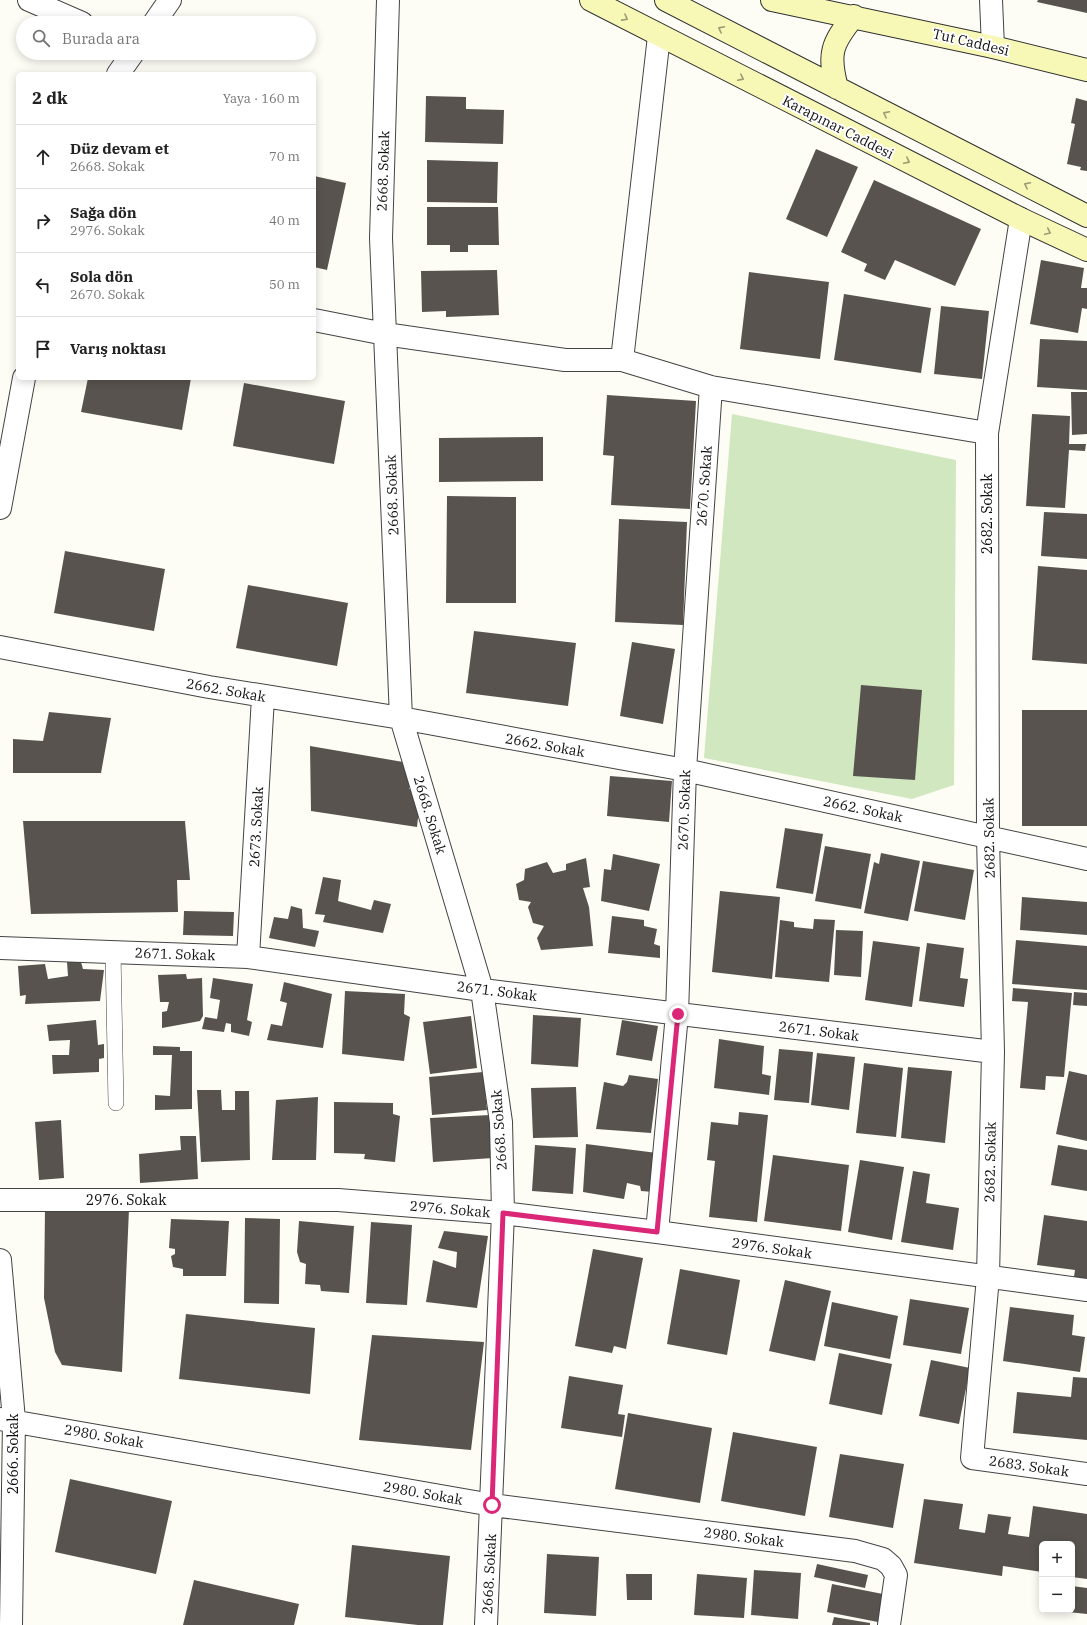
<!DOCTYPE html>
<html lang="tr">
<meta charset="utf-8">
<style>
:root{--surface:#fff;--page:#f6f6f6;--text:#222;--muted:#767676;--line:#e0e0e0}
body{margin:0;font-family:"IBM Plex Serif",serif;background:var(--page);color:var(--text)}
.controls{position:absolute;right:12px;bottom:12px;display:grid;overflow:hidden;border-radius:6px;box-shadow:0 2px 10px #0003}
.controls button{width:36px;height:36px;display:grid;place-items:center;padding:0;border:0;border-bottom:1px solid var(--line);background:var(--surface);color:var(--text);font:20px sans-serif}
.stop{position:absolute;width:12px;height:12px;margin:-9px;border:3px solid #db2777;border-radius:50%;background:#fff}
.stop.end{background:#db2777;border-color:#fff;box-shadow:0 1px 4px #0008}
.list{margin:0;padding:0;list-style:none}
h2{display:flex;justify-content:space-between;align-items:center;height:52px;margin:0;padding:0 16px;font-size:17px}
h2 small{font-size:13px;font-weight:400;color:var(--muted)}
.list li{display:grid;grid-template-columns:26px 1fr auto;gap:12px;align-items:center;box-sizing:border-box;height:64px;padding:0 16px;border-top:1px solid var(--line)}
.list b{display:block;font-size:15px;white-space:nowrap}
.list p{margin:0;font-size:13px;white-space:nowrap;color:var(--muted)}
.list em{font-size:13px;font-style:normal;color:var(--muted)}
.icon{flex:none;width:22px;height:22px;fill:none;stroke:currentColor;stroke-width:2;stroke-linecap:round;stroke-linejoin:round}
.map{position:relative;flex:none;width:1087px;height:1625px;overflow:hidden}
.search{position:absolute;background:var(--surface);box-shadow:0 2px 10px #0003;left:16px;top:16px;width:300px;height:44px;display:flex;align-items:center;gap:10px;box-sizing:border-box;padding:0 14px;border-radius:22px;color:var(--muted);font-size:15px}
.panel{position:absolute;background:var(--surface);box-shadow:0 2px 10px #0003;left:16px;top:72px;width:300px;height:308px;border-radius:6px}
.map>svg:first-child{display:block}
.green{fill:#d0e7c0}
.building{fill:#58534e}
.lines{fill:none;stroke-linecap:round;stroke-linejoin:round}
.lane-casing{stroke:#434343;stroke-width:16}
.street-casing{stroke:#434343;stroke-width:24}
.secondary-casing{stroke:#323232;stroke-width:24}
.lane{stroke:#fff;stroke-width:15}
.street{stroke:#fff;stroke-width:22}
.secondary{stroke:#f8f8b6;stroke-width:22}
.oneway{stroke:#9b9b74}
.route{stroke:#db2777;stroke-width:5}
.labels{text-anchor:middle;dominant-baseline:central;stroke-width:4;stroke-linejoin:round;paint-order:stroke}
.street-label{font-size:14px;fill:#101010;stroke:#fff}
</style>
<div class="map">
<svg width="1087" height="1625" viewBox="0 0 1087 1625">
<rect width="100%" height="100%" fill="#fefdf5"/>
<path class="green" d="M732,414L956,460L954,785L912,799L704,758Z"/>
<path class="building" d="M1038,0H1087V13L1037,2Z
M426,96L466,97V109L504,110L503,144L425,142Z
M1076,98L1087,101V171L1080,170L1081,167L1067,164L1075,124L1071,123Z
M816,149L858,167L827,237L786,219Z
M427,160L498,162L497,203L427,202Z
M314,176L346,183L327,270L314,267Z
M874,180L981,229L955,286L895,260L885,280L864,271L867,264L841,252Z
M427,207H498L499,245H468V252H450V245H427Z
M1041,260L1084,268L1081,288H1087V309L1082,308L1078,333L1030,324Z
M497,270L499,315L446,317V311L422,312L421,271Z
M749,272L829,282L820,359L740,349Z
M844,294L931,308L921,373L834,360Z
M941,306L989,311L982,379L934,374Z
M1040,339L1087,341V390L1037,387Z
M88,378H191L182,430L81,412Z
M244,383L345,401L334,464L233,446Z
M1071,392H1087V434L1072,435Z
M607,395L696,401L690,509L611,505L614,456L603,455Z
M1032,414L1070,416L1069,444H1086L1085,451L1069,450L1065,508L1026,506Z
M543,437V481L439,482V438Z
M447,496L516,497V603H446Z
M1044,512L1087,514V559L1041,556Z
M619,519L687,522L683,625L615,622Z
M65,551L165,569L154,631L54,613Z
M1038,566L1087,570V664L1032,660Z
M248,585L348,603L337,666L236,648Z
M474,631L576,643L568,706L466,693Z
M632,642L675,649L663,724L620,716Z
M861,685L922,690L915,780L853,776Z
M1022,710H1087V826H1022Z
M49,712L111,718L101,773H13V739L43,741Z
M310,746L409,763V789L416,792L419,809L417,827L311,811Z
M610,776L672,781L669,822L607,816Z
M23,821H185L190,880H177L178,912L31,914Z
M785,828L823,834L813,894L776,888Z
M825,846L871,854L861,909L815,901Z
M881,853L920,861L908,921L864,913L874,862L879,864Z
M613,854L660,864L649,911L601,901L604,869L611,870Z
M586,858L590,887L583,888L589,907L593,946L541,950L537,938L544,926L533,923L528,907L531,902L519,900L516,884L524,880L525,869L547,862L553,873L566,870V864Z
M923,861L974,870L965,920L914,911Z
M323,877L341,880L338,901L371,910L374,900L391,904L383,933L323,922L325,915L315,914Z
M720,891L780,897L772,979L712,972Z
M1022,897L1087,902V935L1020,930Z
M291,906L302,909L303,928L319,931L315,947L269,938L274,917L288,919Z
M184,911L234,912L233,936L183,935Z
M612,916L644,920V926L657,929L654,944L660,946V958L608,953Z
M814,919L835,920L829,982L775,977L780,920L794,922V927L813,929Z
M836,930L863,931L861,977L834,975Z
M1016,940L1087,946V990L1012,984Z
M873,941L920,947L912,1007L865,1000Z
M927,943L964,948L960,978L968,979L964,1007L919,1001Z
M67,962H81L83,969L104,970L100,1001L25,1004L26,995L20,996L18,966L45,964L48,979L68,976Z
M186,974L187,979L202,978L203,1016L200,1021L162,1028V1012L167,1011L169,1002H160L158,975Z
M213,978L253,984L247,1020L252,1022L249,1036L231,1032V1024L226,1023L224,1032L202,1029L205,1017L217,1019L220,1000L210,998Z
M284,982L332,994L323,1048L267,1040L271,1024L282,1026L287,1003L280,1001Z
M1013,988L1072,993L1064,1077L1046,1076L1045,1090L1020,1088L1028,1002L1012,1001Z
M345,991L405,994L404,1014L410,1017L404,1061L342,1054Z
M1074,992L1087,993V1006L1073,1005Z
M533,1015L581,1018L578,1067L531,1064Z
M471,1016L477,1068L430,1074L423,1022Z
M96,1020L98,1045L104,1044V1058L99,1059V1072L53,1074L52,1055H69L70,1040L49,1041L47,1025Z
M622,1020L658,1026L652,1061L616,1055Z
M719,1039L764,1046L762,1074L771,1076L769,1095L714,1088Z
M153,1046L180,1047V1051H192V1109L155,1110V1095L170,1096L172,1055H153Z
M779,1049L813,1052L809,1103L774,1100Z
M817,1053L855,1057L849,1110L811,1105Z
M864,1063L903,1068L896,1137L856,1133Z
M908,1067L952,1071L945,1143L901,1138Z
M1069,1071L1087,1075V1141L1056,1134Z
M483,1072L487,1110L432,1115L429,1077Z
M629,1075L658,1079L651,1133L596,1129L604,1082L623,1086L627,1082Z
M576,1087L578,1137L533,1138L531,1088Z
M197,1090H221L222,1110H235V1091H249L250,1160L201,1162Z
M318,1097L316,1160H272L276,1100Z
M334,1102L393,1103V1114L400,1116L395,1162L364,1159L365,1154L334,1153Z
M739,1112L768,1115L757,1222L709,1217L715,1161L707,1160L711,1122L738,1125Z
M490,1115L493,1158L433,1162L430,1118Z
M61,1120L64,1178L39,1180L35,1122Z
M180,1136H196L198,1179L140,1183L139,1154L181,1150Z
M586,1144L657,1153L654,1192L641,1191L640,1186L627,1183L624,1199L583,1192Z
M535,1145L576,1148L573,1194L532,1191Z
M1058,1145L1087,1150V1191L1051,1185Z
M773,1155L849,1165L841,1231L764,1221Z
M860,1160L904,1167L892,1240L848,1232Z
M913,1171L930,1174L926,1203L959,1208L953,1250L901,1242Z
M45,1208L129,1209L122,1372L62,1365L55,1352L44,1298Z
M1044,1215L1087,1221V1285L1073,1283L1075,1270L1037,1265Z
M245,1218L280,1219L279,1304L244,1303Z
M171,1219L229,1221L226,1276H183V1269L173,1267L171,1256L175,1254V1249L169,1248Z
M299,1221L354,1226L349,1293L321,1291L320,1285L305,1284L306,1264L300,1262L297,1252Z
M371,1222L412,1225L407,1305L366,1303Z
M444,1231L488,1236L477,1308L426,1302L433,1260L456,1268L457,1252L438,1248Z
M593,1249L643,1258L626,1349L614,1346L612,1353L575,1346Z
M680,1269L740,1280L727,1355L667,1344Z
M785,1280L831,1291L815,1361L769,1351Z
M910,1299L969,1308L961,1354L903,1345Z
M832,1302L898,1316L890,1359L824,1346Z
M1010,1307L1074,1315L1072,1335L1085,1337L1080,1372L1003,1361Z
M186,1314L315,1328L310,1394L179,1379Z
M372,1335L484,1342L471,1450L359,1440Z
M839,1353L892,1364L882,1415L829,1404Z
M931,1360L970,1368L959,1424L919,1416Z
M569,1376L623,1385L618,1414L625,1415L622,1437L561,1428Z
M1073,1377L1087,1378V1440L1013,1433L1017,1392L1071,1397Z
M628,1413L712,1428L700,1503L615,1489Z
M733,1432L817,1447L805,1516L721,1501Z
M840,1454L904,1464L893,1528L829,1517Z
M70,1479L172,1501L156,1574L55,1552Z
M924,1499L963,1504L959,1529L985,1533L988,1514L1011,1517L1008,1534L1029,1537L1033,1506L1087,1514V1579L1072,1577V1544H1042V1572L1003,1566L1002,1576L914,1563Z
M352,1545L450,1556L443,1625H418L345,1617Z
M547,1554L599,1557L596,1616L544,1613Z
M817,1564L868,1575L865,1588L814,1577Z
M754,1570L801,1573L798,1619L751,1615Z
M626,1574H652V1600H627Z
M697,1574L747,1578L744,1618L694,1615Z
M194,1580L299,1604L294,1625H183Z
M832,1584L888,1595L883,1623L827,1612Z
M1072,1586L1087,1588V1614L1068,1612L1072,1610Z
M834,1617L870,1623V1625H832Z"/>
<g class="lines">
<g class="lane-casing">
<path id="lane" d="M113,952L116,1103"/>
</g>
<g class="street-casing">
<path id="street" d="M29,0L82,23
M388,0L381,238L401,718L482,990L501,1122L503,1213L486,1625
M991,0L993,47
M154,23L170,0
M118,74L133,53
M1021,219L987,433L988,837L993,1052L988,1277L972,1458L1087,1474
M314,320L385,334L565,360H622L711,387L987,433
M622,360L659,36
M0,508L24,378
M0,647L209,687L401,718L685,770L1087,859
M0,948L248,957L482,990L993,1052
M248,957L263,697
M0,1200H338L503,1213L657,1232L1087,1290
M657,1232L677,1014L685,770L711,387
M0,1260L14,1420L11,1625
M0,1419L492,1505L855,1551L883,1559L891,1566L896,1575L889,1625"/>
</g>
<g class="secondary-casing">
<path id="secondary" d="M591,0L1021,219L1087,250
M666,0L1087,216
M772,0L993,47L1087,70
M837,88C828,54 831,44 854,16"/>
</g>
<use href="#lane" class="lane"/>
<use href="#street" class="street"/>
<use href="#secondary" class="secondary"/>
</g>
<defs><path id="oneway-chevron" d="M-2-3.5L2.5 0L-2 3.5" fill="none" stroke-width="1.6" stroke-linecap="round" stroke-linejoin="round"/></defs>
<g class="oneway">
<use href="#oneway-chevron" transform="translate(625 18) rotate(28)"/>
<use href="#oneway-chevron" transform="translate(721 29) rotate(-153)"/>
<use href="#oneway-chevron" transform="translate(741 78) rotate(27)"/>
<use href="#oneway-chevron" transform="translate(886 114) rotate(-153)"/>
<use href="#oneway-chevron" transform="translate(907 161) rotate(27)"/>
<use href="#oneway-chevron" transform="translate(1027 185) rotate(-153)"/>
<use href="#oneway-chevron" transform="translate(1048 232) rotate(25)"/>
</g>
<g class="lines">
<path class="route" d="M492,1505L503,1213L657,1232L678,1014"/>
</g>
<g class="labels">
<g class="street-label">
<text transform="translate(971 42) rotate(13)">Tut Caddesi</text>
<text transform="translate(838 127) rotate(27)">Karapınar Caddesi</text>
<text transform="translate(383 171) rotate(-88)">2668. Sokak</text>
<text transform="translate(704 486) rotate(-86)">2670. Sokak</text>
<text transform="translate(392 495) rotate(-92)">2668. Sokak</text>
<text transform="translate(987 514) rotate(-90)">2682. Sokak</text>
<text transform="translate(226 690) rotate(10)">2662. Sokak</text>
<text transform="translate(545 745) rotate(10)">2662. Sokak</text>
<text transform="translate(863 809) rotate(12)">2662. Sokak</text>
<text transform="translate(684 810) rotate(-88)">2670. Sokak</text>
<text transform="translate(430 815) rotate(73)">2668. Sokak</text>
<text transform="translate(256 827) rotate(-87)">2673. Sokak</text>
<text transform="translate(989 838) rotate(-91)">2682. Sokak</text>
<text transform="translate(175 954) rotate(2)">2671. Sokak</text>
<text transform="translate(497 991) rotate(7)">2671. Sokak</text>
<text transform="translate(819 1031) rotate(7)">2671. Sokak</text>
<text transform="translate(499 1130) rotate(-94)">2668. Sokak</text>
<text transform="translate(990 1162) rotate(-89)">2682. Sokak</text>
<text x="126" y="1200">2976. Sokak</text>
<text transform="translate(450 1209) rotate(5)">2976. Sokak</text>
<text transform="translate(772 1248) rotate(8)">2976. Sokak</text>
<text transform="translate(104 1436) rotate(10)">2980. Sokak</text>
<text transform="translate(13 1454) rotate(-90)">2666. Sokak</text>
<text transform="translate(1029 1466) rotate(8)">2683. Sokak</text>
<text transform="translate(423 1493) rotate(10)">2980. Sokak</text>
<text transform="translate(744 1537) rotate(7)">2980. Sokak</text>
<text transform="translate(489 1574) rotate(-87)">2668. Sokak</text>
</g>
</g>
</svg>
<div class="controls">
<button>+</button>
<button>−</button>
</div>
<div class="stop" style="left:492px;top:1505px"></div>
<div class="stop end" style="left:678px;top:1014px"></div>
<div class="search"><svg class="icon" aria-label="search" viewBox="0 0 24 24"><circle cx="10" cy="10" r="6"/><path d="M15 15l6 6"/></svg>Burada ara</div>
<section class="panel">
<h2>2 dk<small>Yaya · 160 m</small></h2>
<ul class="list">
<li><svg class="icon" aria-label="ahead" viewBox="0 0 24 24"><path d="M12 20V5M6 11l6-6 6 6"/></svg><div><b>Düz devam et</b><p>2668. Sokak</p></div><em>70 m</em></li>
<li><svg class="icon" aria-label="right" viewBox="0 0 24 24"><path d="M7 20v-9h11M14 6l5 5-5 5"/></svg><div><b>Sağa dön</b><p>2976. Sokak</p></div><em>40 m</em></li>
<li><svg class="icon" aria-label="left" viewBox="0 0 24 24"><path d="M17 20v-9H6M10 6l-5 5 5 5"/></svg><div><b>Sola dön</b><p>2670. Sokak</p></div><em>50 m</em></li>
<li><svg class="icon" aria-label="arrive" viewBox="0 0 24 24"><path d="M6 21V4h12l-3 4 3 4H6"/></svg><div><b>Varış noktası</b></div></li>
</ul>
</section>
</div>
